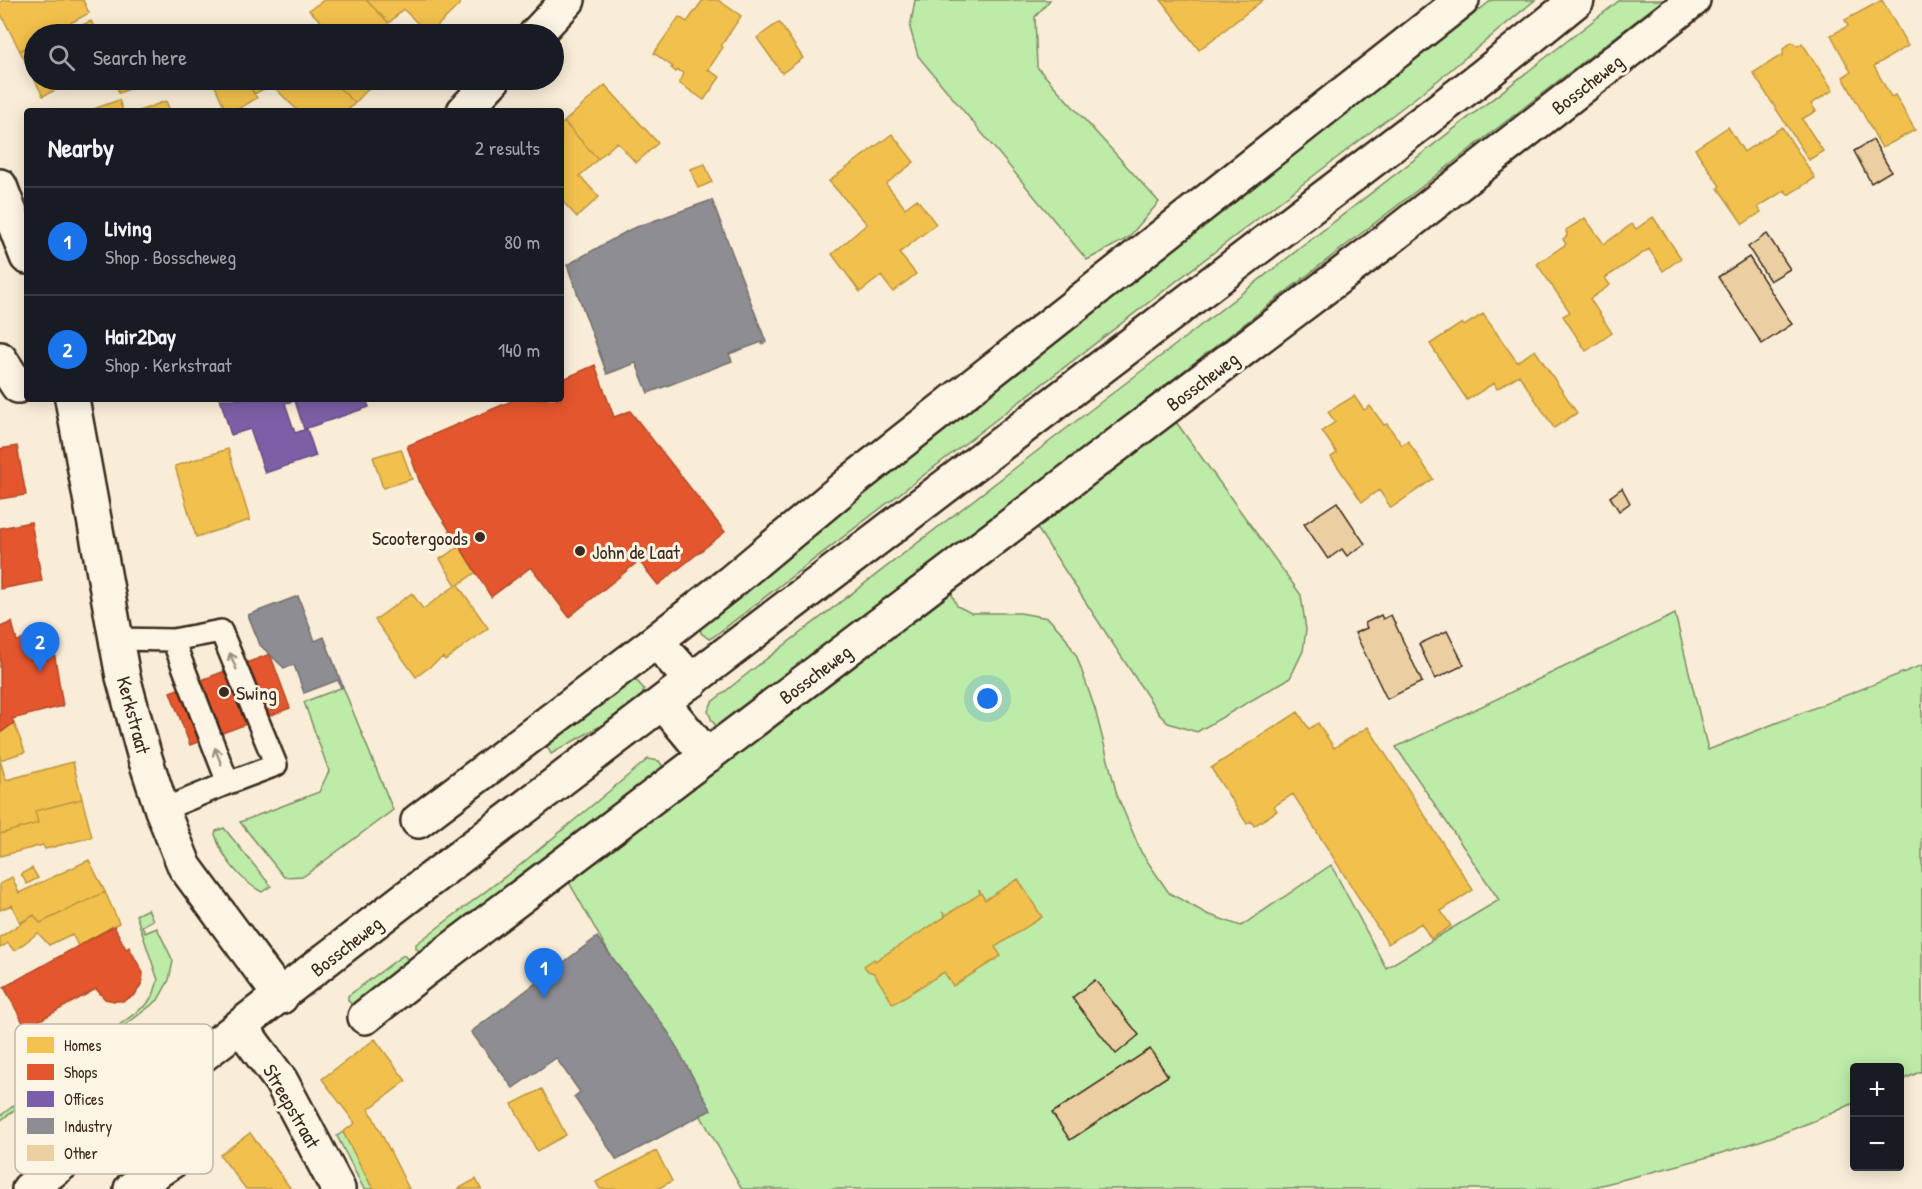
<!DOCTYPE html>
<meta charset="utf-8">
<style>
:root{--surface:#171b24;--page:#242831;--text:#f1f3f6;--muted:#9ea1a6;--line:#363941;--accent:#1a73e8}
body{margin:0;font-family:"Patrick Hand",sans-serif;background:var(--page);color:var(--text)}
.controls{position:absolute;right:18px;bottom:18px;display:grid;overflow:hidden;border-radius:6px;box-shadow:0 3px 15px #0003}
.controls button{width:54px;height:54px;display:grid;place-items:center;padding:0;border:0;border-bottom:2px solid var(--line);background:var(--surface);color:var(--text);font:30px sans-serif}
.you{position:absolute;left:988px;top:699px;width:21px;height:21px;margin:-15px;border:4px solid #fff;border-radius:50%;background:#1a73e8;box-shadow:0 0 0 9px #1a73e833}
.badge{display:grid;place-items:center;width:39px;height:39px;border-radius:50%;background:var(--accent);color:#fff;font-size:20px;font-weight:700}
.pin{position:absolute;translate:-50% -50px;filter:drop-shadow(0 2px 3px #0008)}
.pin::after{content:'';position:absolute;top:32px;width:21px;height:18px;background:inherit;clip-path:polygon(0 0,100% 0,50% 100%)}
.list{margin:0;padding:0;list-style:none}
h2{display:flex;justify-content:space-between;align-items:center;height:78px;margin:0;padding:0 24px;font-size:26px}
h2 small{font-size:20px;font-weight:400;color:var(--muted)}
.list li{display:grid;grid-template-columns:39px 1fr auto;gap:18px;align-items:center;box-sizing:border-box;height:108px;padding:0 24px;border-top:2px solid var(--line)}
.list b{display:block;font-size:22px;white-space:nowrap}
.list p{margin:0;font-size:20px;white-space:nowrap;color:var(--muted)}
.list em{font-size:20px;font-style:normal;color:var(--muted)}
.icon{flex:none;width:33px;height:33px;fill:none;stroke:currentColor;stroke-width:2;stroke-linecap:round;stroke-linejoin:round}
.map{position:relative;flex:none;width:1922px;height:1189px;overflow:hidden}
.search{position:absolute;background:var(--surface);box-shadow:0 3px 15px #0003;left:24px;top:24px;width:540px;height:66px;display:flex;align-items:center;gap:15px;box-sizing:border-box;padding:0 21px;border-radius:33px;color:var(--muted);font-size:22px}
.panel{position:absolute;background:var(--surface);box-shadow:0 3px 15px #0003;left:24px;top:108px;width:540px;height:294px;border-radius:6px}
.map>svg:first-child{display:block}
.green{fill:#bdeba8;stroke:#7c8a63;stroke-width:1.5}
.homes{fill:#f2c14e;stroke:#bb9440;stroke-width:1.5}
.shops{fill:#e4572e;stroke:#b14a29;stroke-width:1.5}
.offices{fill:#7b5ea7;stroke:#684e7e;stroke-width:1.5}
.industry{fill:#8d8d92;stroke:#746f6f;stroke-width:1.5}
.building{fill:#eccfa0;stroke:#3b2a1e;stroke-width:1.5}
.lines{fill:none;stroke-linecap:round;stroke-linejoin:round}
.service-casing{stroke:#3b2a1e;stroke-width:26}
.minor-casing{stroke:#3b2a1e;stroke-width:38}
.secondary-casing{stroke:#3b2a1e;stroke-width:38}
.service{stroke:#fcf5e5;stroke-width:21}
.minor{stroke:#fcf5e5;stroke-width:33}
.secondary{stroke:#fcf5e5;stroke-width:33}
.oneway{stroke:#9c9082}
.poi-dot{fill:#3b2a1e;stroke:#fcf5e5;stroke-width:2}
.labels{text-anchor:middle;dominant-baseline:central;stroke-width:6;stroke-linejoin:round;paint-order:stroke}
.street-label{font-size:20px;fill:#3b2a1e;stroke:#fcf5e5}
.poi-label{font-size:20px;fill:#3b2a1e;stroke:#fcf5e5;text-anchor:start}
.key{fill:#fcf5e5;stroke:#c2b8a9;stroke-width:1.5}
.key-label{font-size:16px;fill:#3b2a1e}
</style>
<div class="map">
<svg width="1922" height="1189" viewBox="0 0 1922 1189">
<rect width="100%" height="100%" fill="#f9edd7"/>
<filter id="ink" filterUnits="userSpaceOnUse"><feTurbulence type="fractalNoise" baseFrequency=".0167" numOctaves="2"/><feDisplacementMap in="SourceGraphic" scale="12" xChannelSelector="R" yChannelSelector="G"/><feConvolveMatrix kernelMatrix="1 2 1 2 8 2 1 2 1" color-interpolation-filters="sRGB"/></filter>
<g filter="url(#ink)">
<path class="green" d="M915,0H1050L1035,17L1037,67L1159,202L1128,238L1087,260L918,56L910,28Z
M1492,0H1535L1437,81L713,637L709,639L701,633L700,626L836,514L1101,303Z
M1620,0H1663L889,599L718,728L712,721L708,711L712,702L752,670L1183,339Z
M1176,422L1301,595L1306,630L1303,651L1290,678L1197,732L1168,723L1159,714L1037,528Z
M951,592L957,606L971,613H1020L1048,618L1064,635L1077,657L1095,709L1117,795L1141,852L1169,893L1207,914L1241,926L1331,865L1386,968L1499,900L1396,747L1675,614L1708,750L1922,665V1071L1900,1081V1068H1854V1103C1770,1144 1677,1166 1585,1189H742L565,875L756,734Z
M631,681H637L644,689L642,696L602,725L551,754L547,746Z
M343,687L393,810L304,876L284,877L240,822L319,792L329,771L304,702Z
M648,759L659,761L664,768L421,953L416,948V944L519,866Z
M224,828L271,886L262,892C241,881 222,858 215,834L216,831Z
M148,909L153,920L142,926L145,933L157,928L173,961L169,980L158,1000L0,1121V1116L147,1004L154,993L158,980L136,915Z
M402,956H405L410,963L356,1011L348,1000V996Z
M343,1132L373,1189H364L337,1136Z"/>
<path class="homes" d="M4,0H83L89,13L51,34H34V43L20,51L0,12V2Z
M324,0H366L389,23L377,34H334L309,10Z
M366,0H456L460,4L429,34L403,9L389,23Z
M703,0H718L741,16L721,46L723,47L708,70L720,77L704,100L679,83L684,74L678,70L676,72L671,68L673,67L654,53L679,17L687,22Z
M1161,0H1263L1199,50Z
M1882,0L1908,46L1874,66L1891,97L1895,95L1915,130L1882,148L1843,77L1851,72L1831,35L1848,26L1845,20Z
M91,21L98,34H51L65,27L67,32Z
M779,22L803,58L782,73L757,38Z
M1792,42L1798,46L1802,43L1833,90L1811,104L1816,111L1802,119L1823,151L1809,160L1753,73L1780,56H1783V49Z
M34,43V80H76L43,96L20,51Z
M114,80H152L119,93Z
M231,80H246L257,98L235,111H226L215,86Z
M246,80H269L272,85L254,94Z
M277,80H293L299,86L306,80H331L355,103L347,111H298L272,85Z
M331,80H387L378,89L373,84L355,103Z
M605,85L658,143L636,163L617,142L598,159L564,122Z
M119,100L123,111H88Z
M166,101L170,111H139Z
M564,122L598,159L580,176L599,197L577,217L561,200V125Z
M1728,127L1744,152L1782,127L1815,178L1788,195L1785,190L1758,207L1761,212L1743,224L1718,188L1720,186L1695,149Z
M892,134L914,162L886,184L905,208L917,199L936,224L899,253L916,274L893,292L881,276L860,292L832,254L867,224L829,181Z
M705,164L712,182L698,188L690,169Z
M1653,217L1681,258L1663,271L1649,249L1605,278L1610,285L1590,299L1612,333L1586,351L1563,316L1570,312L1537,264L1566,244L1563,239L1567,236L1566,230L1585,218L1604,244L1632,224L1636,229Z
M1483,314L1517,362L1535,350L1577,413L1554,428L1519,375L1497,389L1494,383L1467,400L1430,344L1462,323L1464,326Z
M1354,396L1364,410L1370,406L1384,425L1387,424L1402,445L1408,441L1433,479L1391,508L1379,490L1362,502L1331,457L1337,453L1322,431L1335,422L1328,412Z
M228,449L250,520L196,537L175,466Z
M401,449L412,479L383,488L373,457Z
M460,546L476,572L458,585L488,628L445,660L443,657L416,677L375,620L412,593L423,609L456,585L440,559Z
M1298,712L1309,729L1318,723L1334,748L1368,727L1473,890L1441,911L1451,926L1431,939L1421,923L1388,944L1293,794L1274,806L1277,811L1254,826L1251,821L1247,824L1211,768Z
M14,723L25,752L0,760L6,780L73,762L82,799L35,811L38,823L0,834V733Z
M82,799L92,837L45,849L43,845L0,856V834L38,823L35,811Z
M89,860L105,892L40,923L34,915L20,923L12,905L0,910V884L12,877L19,893Z
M32,868L38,878L27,884L21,874Z
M1018,879L1042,917L995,947L1001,956L953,986L944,972L893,1004L874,973L868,971L864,966L874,959L875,961L945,917L943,913L946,915L980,894L979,890L985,900Z
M105,892L119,923L78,946L72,934L49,945L38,933L14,951L8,943L0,948V937L34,915L40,923Z
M375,1039L406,1081L369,1109L409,1189H373L343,1132L355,1123L322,1079Z
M542,1089L566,1135L537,1151L512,1104Z
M250,1133L291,1189H246L220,1155Z
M656,1151L672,1181L657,1189H600L596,1182Z
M476,1179L481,1189H458Z"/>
<path class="shops" d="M595,365L614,417L630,411L725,532L658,585L639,561L569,617L531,567L491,597L420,483L407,446L516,399H561V380Z
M17,446L26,495L0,499V449Z
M31,522L42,581L0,589V528Z
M12,622L17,641L51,633L63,706L12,719L14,723L0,733V627Z
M270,654L290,708L190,745L170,692Z
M114,926L126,949L129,947L143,973L142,983L135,995L123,1001H114L105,999L96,989L26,1028L4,987Z"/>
<path class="offices" d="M220,399H366L369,407L304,429L295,401L285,403L295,433L307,429L316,456L265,473L250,429L231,435Z"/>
<path class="industry" d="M712,200L766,342L762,344V342L729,354L732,361L648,393L636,363L607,374L567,265L631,229Z
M298,596L315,641L324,637L343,687L341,688L338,680L304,693L294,665L284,668L260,645L248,615Z
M597,937L668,1032L711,1110L617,1160L574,1097L580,1092L556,1058L513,1088L471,1032Z"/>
<path class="building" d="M1873,140L1891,171L1871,183L1854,151Z
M1767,234L1790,269L1770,281L1748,247Z
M1749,257L1792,324L1762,344L1718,277Z
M1622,488L1630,503L1619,511L1610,497Z
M1337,502L1365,544L1347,556L1342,549L1328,559L1304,524Z
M1381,615L1383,619L1391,615L1422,682L1387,699L1355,633L1367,628L1365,623Z
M1447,631L1464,665L1435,679L1419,644Z
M1095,980L1139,1035L1116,1054L1072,998Z
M1150,1049L1168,1076L1070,1140L1052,1113Z"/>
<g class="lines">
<g class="service-casing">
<path id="service" d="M116,639L173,640L228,783L162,810
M173,640L221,631L276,765L228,783"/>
</g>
<g class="minor-casing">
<path id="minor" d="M536,34L568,0
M464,111L493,80
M0,186L27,257
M0,359L18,386
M72,399L123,677L145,758L162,810L185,867L281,997
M656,641L692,681
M663,703L707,756
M418,821L656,641L731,582L852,481L1462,0
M365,1017L423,971L1382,244L1693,0
M241,1027L281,1081L338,1189
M131,1189L178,1157"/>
</g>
<g class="secondary-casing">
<path id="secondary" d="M29,1189L402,901L1483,76L1577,0"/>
</g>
<use href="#service" class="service"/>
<use href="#minor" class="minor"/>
<use href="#secondary" class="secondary"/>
</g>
<defs><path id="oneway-shaft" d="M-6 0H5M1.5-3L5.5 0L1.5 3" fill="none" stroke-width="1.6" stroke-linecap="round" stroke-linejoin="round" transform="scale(1.5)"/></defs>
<g class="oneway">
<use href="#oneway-shaft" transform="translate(233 661) rotate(-112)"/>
<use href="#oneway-shaft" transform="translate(218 756) rotate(-111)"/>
</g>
</g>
<g class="poi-dot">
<circle cx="480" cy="537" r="6"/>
<circle cx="580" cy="551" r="6"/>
<circle cx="224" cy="692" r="6"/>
</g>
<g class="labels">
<g class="street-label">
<text transform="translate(1587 84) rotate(-38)">Bosscheweg</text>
<text transform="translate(1202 381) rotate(-37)">Bosscheweg</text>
<text transform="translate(815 674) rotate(-37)">Bosscheweg</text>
<text transform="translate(134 715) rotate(75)">Kerkstraat</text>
<text transform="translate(346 946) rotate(-38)">Bosscheweg</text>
<text transform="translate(292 1106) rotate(60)">Streepstraat</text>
</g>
<g class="poi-label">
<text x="468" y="537" text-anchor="end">Scootergoods</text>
<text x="592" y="551">John de Laat</text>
<text x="236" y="692">Swing</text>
</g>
</g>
<rect x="15" y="1024" width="198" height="150" rx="9" class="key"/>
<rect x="27" y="1037" width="27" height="16" fill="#f2c14e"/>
<rect x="27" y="1064" width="27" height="16" fill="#e4572e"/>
<rect x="27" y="1091" width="27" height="16" fill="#7b5ea7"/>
<rect x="27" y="1118" width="27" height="16" fill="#8d8d92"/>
<rect x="27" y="1145" width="27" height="16" fill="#eccfa0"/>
<g class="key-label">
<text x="64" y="1051">Homes</text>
<text x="64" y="1078">Shops</text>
<text x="64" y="1105">Offices</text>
<text x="64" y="1132">Industry</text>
<text x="64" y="1159">Other</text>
</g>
</svg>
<div class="controls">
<button>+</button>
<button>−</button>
</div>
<div class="you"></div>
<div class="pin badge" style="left:544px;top:998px">1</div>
<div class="pin badge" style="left:40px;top:672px">2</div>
<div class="search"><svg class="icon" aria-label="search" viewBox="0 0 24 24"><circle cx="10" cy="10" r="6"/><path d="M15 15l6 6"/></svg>Search here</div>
<section class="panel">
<h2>Nearby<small>2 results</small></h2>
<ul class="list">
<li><span class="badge">1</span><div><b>Living</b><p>Shop · Bosscheweg</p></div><em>80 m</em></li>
<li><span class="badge">2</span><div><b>Hair2Day</b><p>Shop · Kerkstraat</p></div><em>140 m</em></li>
</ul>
</section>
</div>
